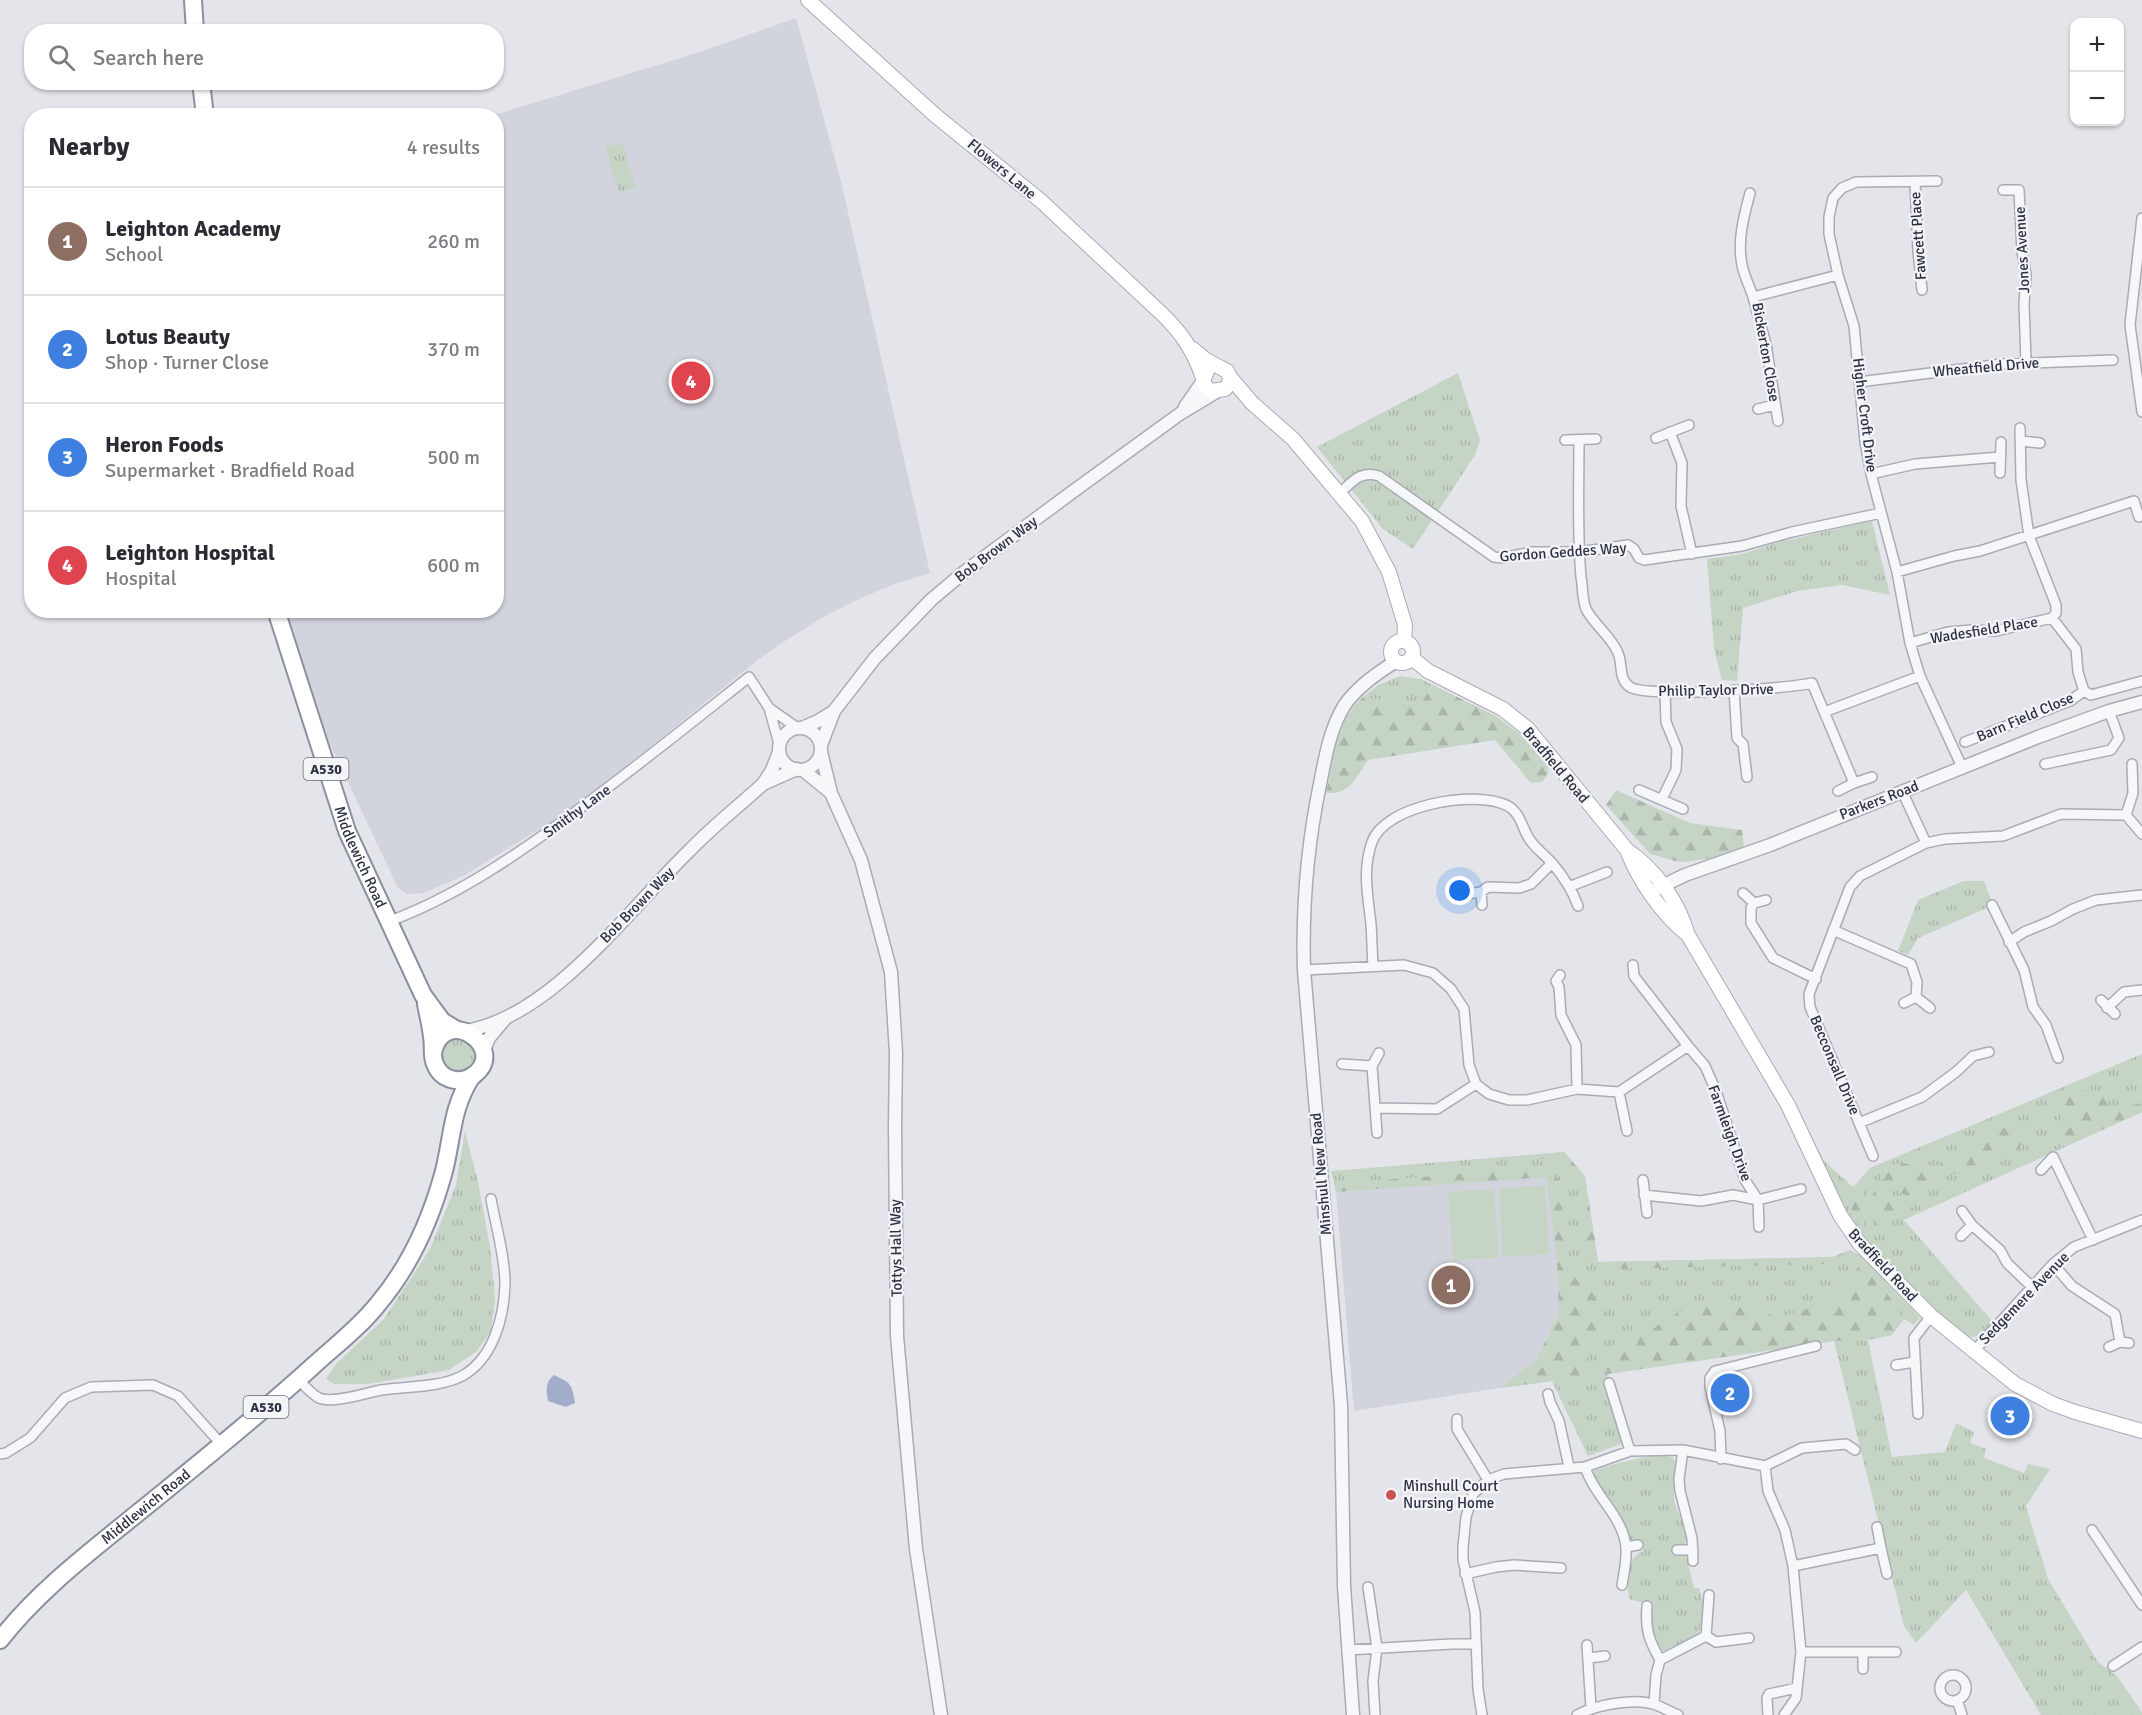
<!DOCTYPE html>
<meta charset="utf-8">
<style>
:root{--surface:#fff;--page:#f7f7f7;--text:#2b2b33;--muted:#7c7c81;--line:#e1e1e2;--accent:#c95250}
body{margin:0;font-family:Signika,sans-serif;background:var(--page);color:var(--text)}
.controls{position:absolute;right:18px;top:18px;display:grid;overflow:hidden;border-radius:12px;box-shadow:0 2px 4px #0004}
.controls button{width:54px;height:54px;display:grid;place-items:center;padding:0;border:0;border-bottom:2px solid var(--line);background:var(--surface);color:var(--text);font:30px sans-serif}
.you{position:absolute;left:1460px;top:891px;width:21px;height:21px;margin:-15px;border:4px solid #fff;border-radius:50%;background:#1a73e8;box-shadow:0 0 0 9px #1a73e833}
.badge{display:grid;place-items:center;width:39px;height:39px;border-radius:50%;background:var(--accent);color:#fff;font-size:20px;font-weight:700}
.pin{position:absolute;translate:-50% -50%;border:3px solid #fff;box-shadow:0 2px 6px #0006}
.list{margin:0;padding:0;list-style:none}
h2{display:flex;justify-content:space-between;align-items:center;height:78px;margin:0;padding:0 24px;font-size:26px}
h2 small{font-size:20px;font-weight:400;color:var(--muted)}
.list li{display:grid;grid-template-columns:39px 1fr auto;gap:18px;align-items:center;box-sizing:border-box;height:108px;padding:0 24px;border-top:2px solid var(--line)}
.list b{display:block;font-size:22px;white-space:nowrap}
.list p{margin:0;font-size:20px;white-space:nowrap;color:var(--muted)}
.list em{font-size:20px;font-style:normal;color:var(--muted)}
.icon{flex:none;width:33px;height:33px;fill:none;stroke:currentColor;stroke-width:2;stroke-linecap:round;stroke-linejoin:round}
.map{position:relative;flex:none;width:2142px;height:1715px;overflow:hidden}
.search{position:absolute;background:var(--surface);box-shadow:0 2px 4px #0004;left:24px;top:24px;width:480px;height:66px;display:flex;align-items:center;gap:15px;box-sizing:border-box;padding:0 21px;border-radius:24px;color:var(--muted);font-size:22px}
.panel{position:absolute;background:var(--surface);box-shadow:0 2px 4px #0004;left:24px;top:108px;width:480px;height:510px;border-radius:24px}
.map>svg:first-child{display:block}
.built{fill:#d2d4dd}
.grass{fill:url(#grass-tufts)}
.forest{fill:url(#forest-firs)}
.pitch{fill:#c6d4c5}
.water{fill:#a1adc9}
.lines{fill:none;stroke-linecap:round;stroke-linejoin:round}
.minor-casing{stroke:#a9abb5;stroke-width:12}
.tertiary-casing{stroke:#a9abb5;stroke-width:15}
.secondary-casing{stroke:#a9abb5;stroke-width:16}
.trunk-casing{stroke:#8b90a1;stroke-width:20}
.minor{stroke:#f6f7f9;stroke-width:9}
.tertiary{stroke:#f6f7f9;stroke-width:12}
.secondary{stroke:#fff;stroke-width:14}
.trunk{stroke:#fff;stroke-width:16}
.poi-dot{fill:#c95250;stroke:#f3f4f8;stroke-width:2}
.labels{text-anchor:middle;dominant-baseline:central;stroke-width:4.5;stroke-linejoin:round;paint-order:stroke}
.shield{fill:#f3f4f8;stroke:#686b79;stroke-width:1.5}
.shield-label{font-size:14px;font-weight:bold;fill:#2c3042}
.street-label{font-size:15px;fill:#2c3042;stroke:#f3f4f8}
.poi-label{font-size:15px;fill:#2c3042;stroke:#f3f4f8;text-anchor:start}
</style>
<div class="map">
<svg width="2142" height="1715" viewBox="0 0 2142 1715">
<defs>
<pattern id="grass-tufts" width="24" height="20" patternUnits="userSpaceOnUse" patternTransform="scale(1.5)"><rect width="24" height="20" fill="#c6d4c5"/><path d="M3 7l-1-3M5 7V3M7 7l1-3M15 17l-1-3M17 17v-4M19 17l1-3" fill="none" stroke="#aab6aa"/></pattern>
<pattern id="forest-firs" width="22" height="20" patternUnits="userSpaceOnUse" patternTransform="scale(1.5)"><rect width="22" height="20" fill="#c6d4c5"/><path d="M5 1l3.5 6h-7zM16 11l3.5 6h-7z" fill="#aab6aa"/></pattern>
</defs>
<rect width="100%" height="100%" fill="#e4e5eb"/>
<path class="built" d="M796,18L840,177L930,573L895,584L861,598L827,615L788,639L759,659L648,749L559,817L465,875L424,893L407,894L398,888L330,744L286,611L496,610V116L494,115L700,52Z
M1547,1177L1557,1257L1559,1313L1537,1359L1500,1388L1354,1411L1336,1192Z"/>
<path class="grass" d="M622,142L636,187L619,192L605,147Z
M1458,373L1480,440L1475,455L1413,549L1383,529L1317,447Z
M1872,521L1890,595L1842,585L1797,591L1743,608L1737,681L1722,680L1714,649L1707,559L1742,554L1779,542Z
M1400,676L1421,679L1433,685L1421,703L1403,704L1363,697L1378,685Z
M1964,881H1984L1992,902L1989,907L1918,938L1908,955L1898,951L1918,900Z
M452,1037L470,1040L478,1057L472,1069L454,1074L441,1062C440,1049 442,1045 452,1037Z
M2142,1054V1112L1904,1220L1993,1322C1982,1333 1976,1343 1961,1333C1919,1294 1871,1256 1841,1207C1822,1176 1810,1139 1796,1106L1824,1161L1853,1187L1870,1168Z
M465,1131L478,1182L490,1247L495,1298L491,1331L477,1351L449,1370L368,1384H334L326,1379L336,1364L384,1319L430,1249L456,1185Z
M1564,1152L1585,1176L1598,1262L1833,1257L1850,1250L1863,1257L1920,1317L1914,1325L1904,1319L1892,1335L1868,1340L1892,1457L1945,1452L1956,1423L1974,1432L1970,1443L1986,1449L1984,1458L2024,1473L2028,1464L2050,1469L2026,1506L2048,1579L2098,1662L2117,1676L2142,1712V1715H2041L1966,1590L1916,1643L1904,1626L1834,1341L1608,1374L1624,1443L1588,1456L1552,1381L1500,1388L1537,1359L1559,1313L1557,1257L1547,1177L1336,1192L1331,1171Z
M1667,1455L1673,1458L1675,1462L1674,1501L1687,1536L1685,1544L1674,1547L1673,1554L1685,1556L1687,1559L1694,1588H1699L1705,1608L1698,1636L1660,1652L1649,1629L1651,1605L1629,1599C1628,1582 1624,1559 1643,1551V1543L1632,1541L1628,1536L1618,1514L1610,1504L1592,1474L1595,1470C1619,1463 1641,1456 1667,1455Z"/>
<path class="forest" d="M1433,685L1496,716L1520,734L1548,766V774L1542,782L1531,783L1495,740L1368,760C1355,778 1351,795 1326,793C1334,757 1335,723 1363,697L1403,704L1421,703Z
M1616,790L1690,823L1742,830L1744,848L1712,858L1684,862L1675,861L1650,854L1606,805Z
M2086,1090L2100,1093L2112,1110L2142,1103V1112L2066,1146L2059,1128L2065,1094Z
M2008,1127L2017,1130C2023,1139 2023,1146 2015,1153L1956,1174L1946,1172L1940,1165L1942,1155L1967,1149L1993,1131Z
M1564,1152L1585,1176L1598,1262L1833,1257L1850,1250L1825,1264L1606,1269L1593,1265L1586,1255L1581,1183L1574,1173L1553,1160L1521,1156Z
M1904,1163L1924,1169L1930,1175V1189C1914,1207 1893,1189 1880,1177C1885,1166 1892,1164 1904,1163Z
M1521,1170L1558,1178L1567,1245L1574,1277L1589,1284L1605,1316L1600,1333L1588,1355L1584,1382L1552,1381L1500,1388L1537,1359L1559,1313L1557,1257L1546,1177L1336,1192L1335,1183Z
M1859,1184L1864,1188C1863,1199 1867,1221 1863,1230C1850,1216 1846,1200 1859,1184Z
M1876,1186L1892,1199L1912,1203L1913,1206L1883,1226L1878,1227L1874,1226L1872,1198Z
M1863,1257L1904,1319L1892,1335L1868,1340L1834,1341L1607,1374C1606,1359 1610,1347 1620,1335L1628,1334L1642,1337L1668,1318L1694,1304L1706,1302L1726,1305L1743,1301L1777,1318L1816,1306L1837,1295L1853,1277Z"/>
<path class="pitch" d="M1545,1186L1549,1254L1503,1257L1499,1188Z
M1494,1189L1498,1258L1453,1260L1448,1192Z"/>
<path class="water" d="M554,1375C571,1383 572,1384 575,1403L566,1407L548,1401C546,1390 545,1382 554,1375Z"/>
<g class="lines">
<g class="minor-casing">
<path id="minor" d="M1937,181L1856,182L1842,188L1833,198L1829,217V234L1838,275L1854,326L1865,442L1871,474L1897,572L1910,643L1920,676L1962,767
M1915,182L1918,251L1922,290
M2003,190H2019L2022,251L2026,275L2024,304L2026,362
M1750,193C1744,216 1737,240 1742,265C1744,276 1750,287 1753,297
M2142,218L2130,325L2142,412
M1859,382L2002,364L2113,360
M1758,409L1775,405
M1778,421L1766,344L1753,297L1838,275
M1670,432L1682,463L1681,506L1692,554
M1656,438L1689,425
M1565,440L1596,439
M1579,440C1579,485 1577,532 1581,577C1583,588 1582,599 1586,609C1594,625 1611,636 1618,653C1623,664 1618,679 1630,687C1646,698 1787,689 1812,683L1854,783
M2021,441L2040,443
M2000,473L2001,442
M1871,474L1915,464L2000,457
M1339,494C1352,482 1360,470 1379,476L1494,557L1502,558L1531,552H1579L1628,545L1634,549L1639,558L1644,560L1742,546L1792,532L1881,513
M1897,572L1954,556L1980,551L2134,501L2139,517
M2052,618L2076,649L2078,672L2084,691L2091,695L2142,681
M1910,643L1948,632L1972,630L1996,631L2052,618L2056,613V605L2029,536L2021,480L2020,428
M1734,690L1737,738L1743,744L1747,777
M769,708L796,727
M1824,712L1920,676
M1965,742L2070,701L2084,691
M2045,764L2111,750L2119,738L2109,711
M1639,790L1683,809
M1838,791L1854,783L1872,777
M1902,791L1926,843L1945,839L2003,836L2061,814L2126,815L2142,834
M1662,799L1676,770L1677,749L1666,722L1665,692
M2126,815L2133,793L2132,764
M1571,886L1607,872
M1481,892L1482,905
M1743,893L1754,903L1766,900
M1468,894L1481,892L1488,887L1519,888L1531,884L1552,863
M1754,903L1751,908V923L1773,958L1816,979
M1992,905L2024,970L2033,1007L2046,1025L2058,1058
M390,921C457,896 518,854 575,812C634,769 691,723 749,677L769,708L779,744
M1833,930L1911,964L1917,982L1916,997
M2009,942L2024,932L2051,921L2073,909L2096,900L2142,895
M1373,965C1372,952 1372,938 1371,924C1368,896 1362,870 1372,842C1385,805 1476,789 1508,806C1521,813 1522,829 1530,840C1536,849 1545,855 1552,863C1564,877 1572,889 1578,906
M1633,965L1634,976L1688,1046
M1304,970L1404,965L1433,973L1451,989L1464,1009L1469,1065L1476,1084L1489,1094L1509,1100H1527L1577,1089L1619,1092L1688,1046L1705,1066L1716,1091L1745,1180L1758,1200L1759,1227
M1560,975L1556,981L1559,987L1561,1015L1576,1045L1577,1089
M2101,1000L2115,1014
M1904,1003L1916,997L1930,1008
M2107,1008L2124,992L2142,990
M1342,1064L1372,1066L1377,1133
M1372,1066L1379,1053
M1619,1092L1627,1131
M1376,1108L1437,1109L1476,1084
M1859,1123L1922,1097L1956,1072L1973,1056L1989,1052
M1873,1156L1810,1007L1809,994L1850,887L1860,876L1926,843
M2041,1170L2053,1157L2093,1240
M1643,1180L1647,1213
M1644,1195L1701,1201L1733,1195L1758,1200L1801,1189
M1962,1211L1972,1225L2000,1250L2007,1263L2032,1287
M1961,1236L1972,1225
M2053,1264L2072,1286L2115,1314L2120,1342
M2109,1347L2120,1342L2129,1343
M1974,1351L2053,1264L2074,1247L2142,1220
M1896,1365L1915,1362
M298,1379C304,1385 311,1394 319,1398C332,1404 366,1393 381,1390C407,1386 439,1388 462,1376C493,1359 504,1318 505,1284C505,1256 496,1227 491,1199
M1609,1383L1630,1451
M1548,1394L1550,1402L1559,1421L1569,1467
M1918,1414L1914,1338L1931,1316
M1457,1419V1429L1488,1480
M1683,1450L1679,1479L1680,1491L1692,1538L1693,1561
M0,1454L6,1453L30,1438L65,1398L91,1387L153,1385L178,1396L222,1445
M1721,1459L1720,1431L1710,1387V1378L1715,1371L1816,1346
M1765,1466L1802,1448L1846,1444L1855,1450
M1585,1467C1594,1496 1623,1516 1626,1547C1627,1560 1624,1573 1622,1585
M2092,1530L2142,1605
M1626,1547L1638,1545
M1881,1548L1887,1574
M1677,1550H1693
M1793,1566L1881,1548L1877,1527
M1465,1574L1496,1567L1514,1565L1561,1568
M1368,1587L1377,1648L1373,1681L1375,1715
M1647,1606C1645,1630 1649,1640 1660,1660L1656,1675L1654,1704
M1706,1636L1716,1642L1749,1638
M1587,1645L1591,1708
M1347,1650L1452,1644H1476
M1801,1652H1896
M1863,1652V1669
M1589,1658L1605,1656
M1660,1660L1706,1636L1709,1595
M2113,1666L2142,1647
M1940 1688a13 13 0 1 1 26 0a13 13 0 1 1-26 0Z
M1957,1700L1962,1715
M1482,1715L1478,1689L1475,1612L1463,1560V1547L1466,1517L1473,1494L1488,1480L1504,1474L1585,1467L1630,1451L1683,1450L1765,1466L1768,1491L1785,1530L1793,1566L1801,1652L1796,1698L1784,1715
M1577,1715C1596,1705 1635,1697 1656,1705C1664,1708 1671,1712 1678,1715
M1768,1715L1767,1698L1769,1694L1797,1688"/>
</g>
<g class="tertiary-casing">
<path id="tertiary" d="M1185,407L1203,381
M779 749a21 21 0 1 1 42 0a21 21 0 1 1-42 0Z
M802,728L818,721L834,711
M821,745L834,711L875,658L932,599L963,573L1075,490L1181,413L1216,392
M821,752L831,793L861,860L891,972L896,1053L895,1127L897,1336L916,1549L941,1715
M803,770L830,792
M763,784L797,769
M1656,889L1685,875L1770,845L2038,737L2109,711L2142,702
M464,1031C550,1019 629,909 689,851C712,827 739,806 763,784L772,770L779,752
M483,1053L489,1038L505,1019
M1353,1715L1344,1586L1341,1405L1304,970C1302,906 1307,847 1320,784C1325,758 1330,729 1344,706C1356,688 1377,673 1395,662"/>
</g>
<g class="secondary-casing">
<path id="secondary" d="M808,0L936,116L1041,201L1161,313C1181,332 1194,351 1203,378
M1193,349L1206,360L1227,371L1230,377L1252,403L1293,439L1362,521L1389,572L1405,625L1404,641
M1207,371L1203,381L1206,387L1212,391L1225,389L1229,384L1230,377
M1391 652a11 11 0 1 1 22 0a11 11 0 1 1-22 0Z
M1412,658L1428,671L1503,709L1528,729L1627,850C1656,870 1678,901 1688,935L1788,1105L1840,1215L1859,1243L1931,1316L2015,1384L2053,1404L2075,1412L2142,1431
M1627,850C1639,881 1661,913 1688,935"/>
</g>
<g class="trunk-casing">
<g id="trunk">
<path d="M193,0L195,32"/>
<path d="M201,82L205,116"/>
<path id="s1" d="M276,610L347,831L423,995L442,1021L457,1030"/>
<path d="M426,1004C428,1015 431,1026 432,1037C434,1046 431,1056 435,1064C441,1080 460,1085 474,1075C509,1048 445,1003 433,1052"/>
<path id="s2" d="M0,1640C39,1590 90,1552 139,1512C198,1464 257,1417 313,1366C335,1346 360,1327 378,1304C411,1265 431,1219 444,1171C453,1135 451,1109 472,1076"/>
</g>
</g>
<use href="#minor" class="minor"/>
<use href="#tertiary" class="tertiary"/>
<use href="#secondary" class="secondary"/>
<use href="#trunk" class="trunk"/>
</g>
<circle class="poi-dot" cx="1391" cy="1495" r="6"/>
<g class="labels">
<g class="shield">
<rect x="303.5" y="758" width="45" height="22" rx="4.5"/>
<rect x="243.5" y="1396" width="45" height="22" rx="4.5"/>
</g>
<g class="shield-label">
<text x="326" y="769">A530</text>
<text x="266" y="1407">A530</text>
</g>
<g class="street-label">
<text transform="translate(1002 169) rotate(40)">Flowers Lane</text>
<text transform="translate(1918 236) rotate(-94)">Fawcett Place</text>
<text transform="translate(2022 250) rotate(-93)">Jones Avenue</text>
<text transform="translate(1766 352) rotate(80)">Bickerton Close</text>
<text transform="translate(1986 367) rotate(-5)">Wheatfield Drive</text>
<text transform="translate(1865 415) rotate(83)">Higher Croft Drive</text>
<text transform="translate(996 549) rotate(-37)">Bob Brown Way</text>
<text transform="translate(1563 552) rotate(-4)">Gordon Geddes Way</text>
<text transform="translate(1984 630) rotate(-9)">Wadesfield Place</text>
<text transform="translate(1716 690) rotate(-1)">Philip Taylor Drive</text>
<text transform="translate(2025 717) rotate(-23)">Barn Field Close</text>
<text transform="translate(1556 765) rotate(50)">Bradfield Road</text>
<text transform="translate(1879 800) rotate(-21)">Parkers Road</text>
<text transform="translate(577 811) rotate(-36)">Smithy Lane</text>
<text stroke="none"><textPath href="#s1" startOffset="261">Middlewich Road</textPath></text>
<text transform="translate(637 905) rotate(-46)">Bob Brown Way</text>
<text transform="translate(1835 1065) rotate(67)">Becconsall Drive</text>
<text transform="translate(1730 1133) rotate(70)">Farmleigh Drive</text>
<text transform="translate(1321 1174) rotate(-95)">Minshull New Road</text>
<text transform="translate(896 1248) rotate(-91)">Tottys Hall Way</text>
<text transform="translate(1883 1265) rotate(47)">Bradfield Road</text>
<text transform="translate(2024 1298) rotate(-46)">Sedgemere Avenue</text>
<text stroke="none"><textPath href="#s2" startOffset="198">Middlewich Road</textPath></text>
</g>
<g class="poi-label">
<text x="1403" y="1486">Minshull Court<tspan x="1403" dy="17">Nursing Home</tspan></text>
</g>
</g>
</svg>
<div class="controls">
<button>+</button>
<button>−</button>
</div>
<div class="you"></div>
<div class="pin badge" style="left:1451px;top:1285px;background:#8d6e63">1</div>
<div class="pin badge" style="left:1730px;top:1393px;background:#3f7fe0">2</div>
<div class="pin badge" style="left:2010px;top:1416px;background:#3f7fe0">3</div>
<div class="pin badge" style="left:691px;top:381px;background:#e0444e">4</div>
<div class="search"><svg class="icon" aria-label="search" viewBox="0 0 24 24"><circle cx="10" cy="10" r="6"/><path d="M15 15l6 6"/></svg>Search here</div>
<section class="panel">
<h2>Nearby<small>4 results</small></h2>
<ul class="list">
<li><span class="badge" style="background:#8d6e63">1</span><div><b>Leighton Academy</b><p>School</p></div><em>260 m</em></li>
<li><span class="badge" style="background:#3f7fe0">2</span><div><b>Lotus Beauty</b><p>Shop · Turner Close</p></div><em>370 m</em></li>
<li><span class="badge" style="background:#3f7fe0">3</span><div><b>Heron Foods</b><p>Supermarket · Bradfield Road</p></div><em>500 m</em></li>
<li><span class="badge" style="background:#e0444e">4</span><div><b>Leighton Hospital</b><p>Hospital</p></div><em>600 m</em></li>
</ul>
</section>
</div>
